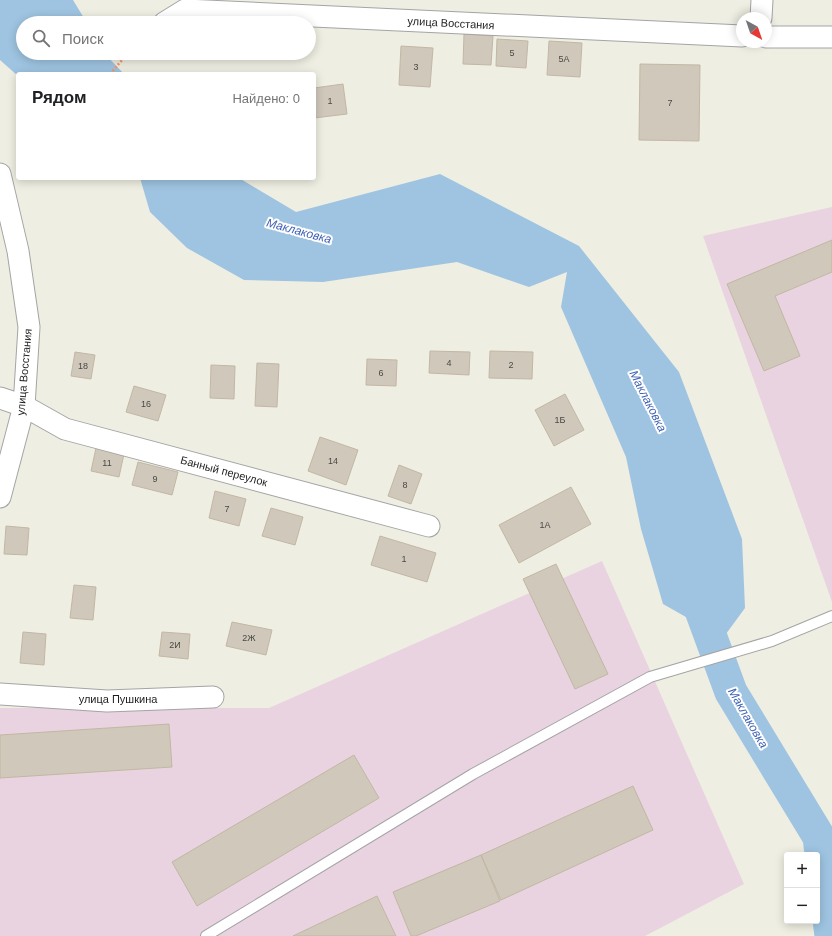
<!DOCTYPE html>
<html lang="ru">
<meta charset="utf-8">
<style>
:root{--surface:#fff;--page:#f6f6f6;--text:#202124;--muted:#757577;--line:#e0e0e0}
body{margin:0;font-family:Helvetica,sans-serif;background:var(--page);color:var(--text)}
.controls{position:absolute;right:12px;bottom:12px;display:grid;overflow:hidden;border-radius:4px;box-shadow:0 2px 10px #0003}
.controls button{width:36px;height:36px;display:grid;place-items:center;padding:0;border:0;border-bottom:1px solid var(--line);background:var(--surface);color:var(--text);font:20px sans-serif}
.compass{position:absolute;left:736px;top:12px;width:36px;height:36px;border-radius:50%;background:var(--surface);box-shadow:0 2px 10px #0003;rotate:140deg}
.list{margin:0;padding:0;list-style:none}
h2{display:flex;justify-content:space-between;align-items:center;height:52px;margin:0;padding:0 16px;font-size:17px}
h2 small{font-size:13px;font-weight:400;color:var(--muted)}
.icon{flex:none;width:22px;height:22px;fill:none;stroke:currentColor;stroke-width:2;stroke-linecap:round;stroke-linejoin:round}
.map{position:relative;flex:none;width:832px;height:936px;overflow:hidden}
.search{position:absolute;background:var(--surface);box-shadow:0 2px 10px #0003;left:16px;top:16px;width:300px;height:44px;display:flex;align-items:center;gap:10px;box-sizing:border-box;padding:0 14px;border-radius:22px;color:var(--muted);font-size:15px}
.panel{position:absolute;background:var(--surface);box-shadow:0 2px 10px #0003;left:16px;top:72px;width:300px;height:108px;border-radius:4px}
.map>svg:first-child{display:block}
.industrial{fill:#e9d3e0}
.water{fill:#9ec4e1}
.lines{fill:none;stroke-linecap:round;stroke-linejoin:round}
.river{stroke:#9ec4e1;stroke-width:33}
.building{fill:#cfc8bb;stroke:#c2b7a3}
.lane-casing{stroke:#a4a4a4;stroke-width:12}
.street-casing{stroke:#a4a4a4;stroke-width:23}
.path{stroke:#ff9363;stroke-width:2.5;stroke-dasharray:2 2;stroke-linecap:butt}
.lane{stroke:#fff;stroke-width:10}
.street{stroke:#fff;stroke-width:21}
.labels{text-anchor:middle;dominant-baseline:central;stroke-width:4;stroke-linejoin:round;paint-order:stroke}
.number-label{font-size:9px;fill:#4a4844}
.street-label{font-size:11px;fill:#1d1d1d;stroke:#fff}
.water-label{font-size:12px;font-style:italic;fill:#4163b5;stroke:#fff}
</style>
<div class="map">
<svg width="832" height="936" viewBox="0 0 832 936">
<rect width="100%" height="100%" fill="#efeee2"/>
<path class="industrial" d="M832,207V602L703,236Z
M602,561L744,884L645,936H0V708H269Z"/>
<path class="water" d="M0,0H73L87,23H23V53H104L124,74H18V76L0,60Z
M440,174L579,246L679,372L742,539L745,608L723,638L663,604L641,529L626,457L561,307L567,272L529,287L457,262L323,282L244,280L187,248L150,212L140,178H239L296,212Z"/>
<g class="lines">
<path class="river" d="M692,586L731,692L819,837L831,936"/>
</g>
<path class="building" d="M464,34L493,36L491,65L463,64Z
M497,39L528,41L526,68L496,66Z
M549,41L582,43L580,77L547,75Z
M401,46L433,48L430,87L399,85Z
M640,64L700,65L699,141L639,140Z
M343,84L347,114L314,118V88Z
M832,240V272L775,296L800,356L764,371L727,284Z
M430,351L470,352L469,375L429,373Z
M490,351L533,352L532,379L489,378Z
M75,352L95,355L91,379L71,376Z
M367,359L397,360L396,386L366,385Z
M257,363L279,364L277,407L255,406Z
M211,365L235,366L234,399L210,398Z
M134,386L166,395L158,421L126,412Z
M565,394L584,430L554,446L535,410Z
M320,437L358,450L346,485L308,471Z
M96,448L124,454L119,477L91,471Z
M138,462L178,472L172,495L132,485Z
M399,465L422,474L411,504L388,496Z
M571,487L591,524L519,563L499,525Z
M215,491L246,499L239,526L209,518Z
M271,508L303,517L295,545L262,536Z
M6,526L29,528L27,555L4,554Z
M380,536L436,553L427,582L371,565Z
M556,564L608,674L575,689L523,579Z
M74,585L96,587L93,620L70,618Z
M232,622L272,630L266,655L226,646Z
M23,632L46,634L44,665L20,663Z
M162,632L190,634L188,659L159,656Z
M169,724L172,767L0,778V735Z
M354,755L379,798L197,906L172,862Z
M633,786L653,830L501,900L481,855Z
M481,855L500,901L416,936H411L393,892Z
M377,896L396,936H293Z"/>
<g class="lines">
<g class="lane-casing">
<path id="lane" d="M206,936L473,774L650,677L772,641L832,616"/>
</g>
<g class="street-casing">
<path id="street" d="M761,18L762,0
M164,23L185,10L742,36
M766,37H832
M0,174L18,251L29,327L24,406L0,497
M0,398L24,406L65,429L429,526
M0,694L107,701L213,697"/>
</g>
<path class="path" d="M110,74L128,53"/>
<use href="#lane" class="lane"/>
<use href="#street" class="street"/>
</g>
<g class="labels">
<g class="number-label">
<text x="512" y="53">5</text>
<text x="564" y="59">5А</text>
<text x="416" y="67">3</text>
<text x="330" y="101">1</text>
<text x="670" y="103">7</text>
<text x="449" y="363">4</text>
<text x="511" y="365">2</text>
<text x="83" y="366">18</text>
<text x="381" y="373">6</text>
<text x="146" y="404">16</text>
<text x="560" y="420">1Б</text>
<text x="333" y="461">14</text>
<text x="107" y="463">11</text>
<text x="155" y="479">9</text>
<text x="405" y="485">8</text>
<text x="227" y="509">7</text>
<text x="545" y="525">1А</text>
<text x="404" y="559">1</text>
<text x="249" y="638">2Ж</text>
<text x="175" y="645">2И</text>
</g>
<g class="street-label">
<text transform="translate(451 23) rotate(3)">улица Восстания</text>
<text transform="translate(24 372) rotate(-85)">улица Восстания</text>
<text transform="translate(224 471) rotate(15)">Банный переулок</text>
<text x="118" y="699">улица Пушкина</text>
</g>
<g class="water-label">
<text transform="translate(299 231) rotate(15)">Маклаковка</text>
<text transform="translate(648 401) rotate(63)">Маклаковка</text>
<text transform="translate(748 718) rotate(60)">Маклаковка</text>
</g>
</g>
</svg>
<div class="controls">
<button>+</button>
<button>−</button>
</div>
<svg class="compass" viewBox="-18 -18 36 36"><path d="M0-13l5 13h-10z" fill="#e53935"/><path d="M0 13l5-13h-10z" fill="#757577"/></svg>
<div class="search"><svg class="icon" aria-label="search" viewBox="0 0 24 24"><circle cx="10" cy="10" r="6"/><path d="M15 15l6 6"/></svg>Поиск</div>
<section class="panel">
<h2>Рядом<small>Найдено: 0</small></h2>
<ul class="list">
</ul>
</section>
</div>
